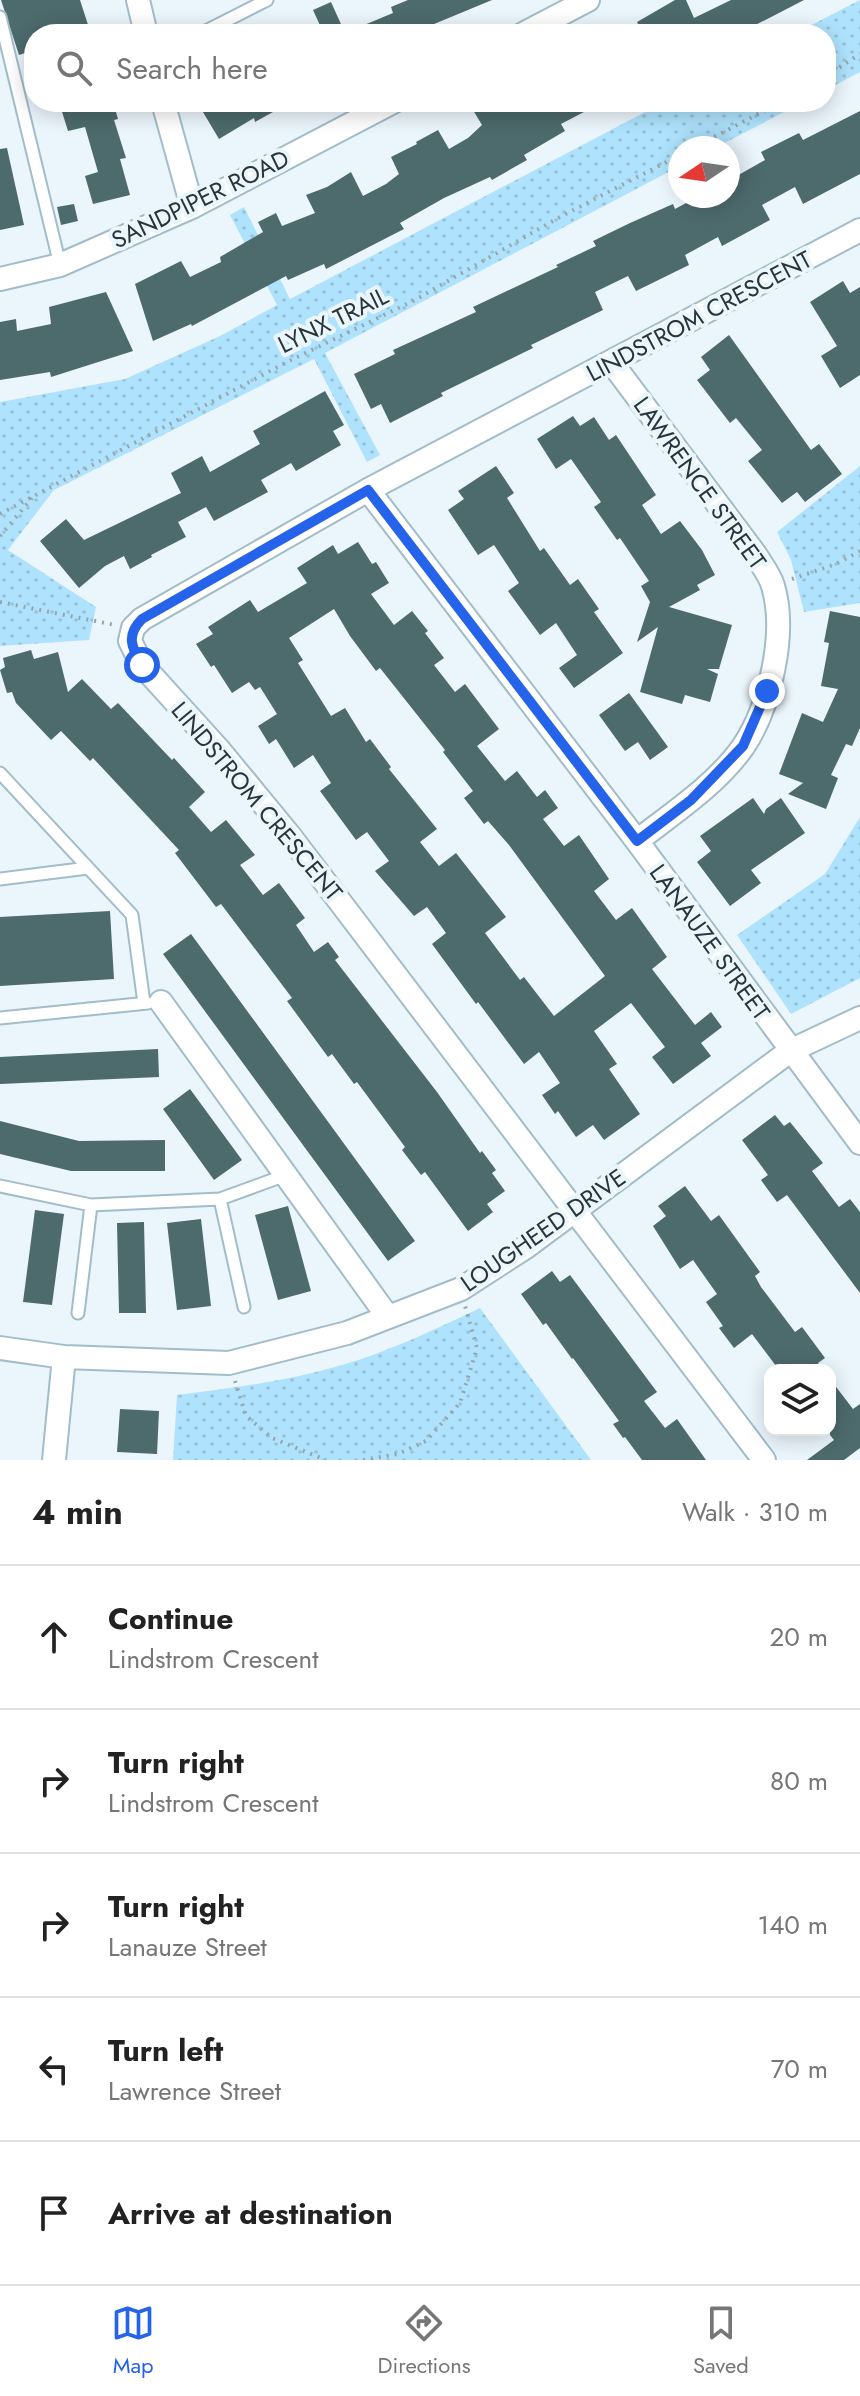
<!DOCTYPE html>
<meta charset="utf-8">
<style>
:root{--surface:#fff;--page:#f2f2f2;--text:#222;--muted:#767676;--line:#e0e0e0;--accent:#2563eb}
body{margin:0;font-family:Jost,sans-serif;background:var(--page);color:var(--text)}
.controls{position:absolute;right:24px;bottom:24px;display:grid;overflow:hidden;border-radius:16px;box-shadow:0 4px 20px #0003}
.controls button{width:72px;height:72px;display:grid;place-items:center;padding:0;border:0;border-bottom:2px solid var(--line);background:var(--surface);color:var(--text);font:40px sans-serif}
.compass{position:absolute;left:668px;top:136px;width:72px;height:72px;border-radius:50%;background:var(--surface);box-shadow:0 4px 20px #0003;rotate:257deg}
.stop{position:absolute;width:24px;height:24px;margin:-18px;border:6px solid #2563eb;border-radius:50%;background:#fff}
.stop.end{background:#2563eb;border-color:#fff;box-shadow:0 2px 8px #0008}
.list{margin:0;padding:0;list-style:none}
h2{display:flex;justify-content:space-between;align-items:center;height:104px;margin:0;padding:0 32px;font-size:34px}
h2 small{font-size:26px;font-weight:400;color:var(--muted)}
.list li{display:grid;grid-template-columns:52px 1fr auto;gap:24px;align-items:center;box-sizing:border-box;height:144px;padding:0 32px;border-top:2px solid var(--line)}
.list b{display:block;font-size:30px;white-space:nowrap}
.list p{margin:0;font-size:26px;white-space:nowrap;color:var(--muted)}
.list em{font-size:26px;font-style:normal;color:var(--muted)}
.icon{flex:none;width:44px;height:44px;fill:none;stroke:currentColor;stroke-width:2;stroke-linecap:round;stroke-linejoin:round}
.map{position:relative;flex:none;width:860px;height:1460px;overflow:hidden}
.search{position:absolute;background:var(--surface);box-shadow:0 4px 20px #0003;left:24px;right:24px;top:24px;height:88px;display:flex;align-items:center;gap:20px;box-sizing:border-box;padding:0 28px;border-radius:32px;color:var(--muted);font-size:30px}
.sheet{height:824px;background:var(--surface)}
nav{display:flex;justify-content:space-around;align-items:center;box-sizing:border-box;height:112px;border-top:2px solid var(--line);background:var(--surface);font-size:22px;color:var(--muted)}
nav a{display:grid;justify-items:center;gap:4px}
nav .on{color:var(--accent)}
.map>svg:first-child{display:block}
.park{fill:url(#park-dots)}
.building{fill:#4d6a6c;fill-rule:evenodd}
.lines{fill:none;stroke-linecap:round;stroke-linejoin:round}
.lane-casing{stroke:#a2bcc9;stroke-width:15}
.street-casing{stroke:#a2bcc9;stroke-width:26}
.path{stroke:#99a4aa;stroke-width:4;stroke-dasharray:2 6;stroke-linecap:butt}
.lane{stroke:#fff;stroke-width:11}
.street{stroke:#fff;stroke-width:22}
.route{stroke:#2563eb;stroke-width:10}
.labels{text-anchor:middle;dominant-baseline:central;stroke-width:8;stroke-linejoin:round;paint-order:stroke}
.street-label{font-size:24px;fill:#2a353a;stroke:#ebf6fc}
</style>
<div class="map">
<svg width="860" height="1460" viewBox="0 0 860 1460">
<defs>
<pattern id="park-dots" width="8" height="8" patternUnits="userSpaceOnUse" patternTransform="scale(2)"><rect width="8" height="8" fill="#afe3fd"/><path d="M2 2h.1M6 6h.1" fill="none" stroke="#97c3da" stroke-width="1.8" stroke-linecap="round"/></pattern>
</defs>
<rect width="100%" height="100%" fill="#ebf6fc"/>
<path class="park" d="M860,0V72L826,90V34H794Z
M664,102H803L715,148H680V166L325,353L380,455L367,462L314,359L54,490L8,550L96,607L89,640L0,646V402L125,379L220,336L277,305L230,215L244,207L290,299Z
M860,466V603L804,612L791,560L777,532Z
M860,817V978L791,1014L737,935L825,874Z
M480,1308L591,1460H173L177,1395C233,1388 288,1381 342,1365C390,1351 436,1329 480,1308Z"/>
<path class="building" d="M1,0H80L91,34H34V50L19,55Z
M408,0H492L410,34H324L313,10L331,2L345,33L393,13L391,7Z
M675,0H686L694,18L731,0H804L738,34H643L637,22Z
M59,102H113L118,119L114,120L126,158L120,159L130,195L93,204L85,176L98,172L85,127L68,131Z
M197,102H291L255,122L254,118L219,139Z
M488,102H603L561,124L565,131L524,155L527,160L492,180L490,177L444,198L400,223L404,229L326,269L324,264L288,280L286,276L192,326L191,324L153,341L135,284L181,261L190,277L221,262L220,257L263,232L258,222L276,213L282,226L315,213L306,195L327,187L351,172L363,196L386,184L399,174L391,157L417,144L416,142L438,130L449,149L468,138L482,125L473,110Z
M860,111V174L803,204L795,187L762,205L770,220L722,246L718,237L685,255L689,265L636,291L628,276L595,292L603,310L531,345L533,348L441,393L443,396L390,423L381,404L371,409L354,374L395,354L393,350L476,312L473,307L558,267L556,265L596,246L593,241L630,223L673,204L675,209L699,196H728V181L765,160L761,152L799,133L803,140Z
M7,148L24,225L0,230V149Z
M74,204L78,221L61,225L57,207Z
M843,281L850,293L860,287V375L840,388L821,356L837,346L810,302Z
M106,292L133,351L51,377L50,372L0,380V322L16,319L17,331L51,324L49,307Z
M729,335L811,450L819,444L842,474L805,502L797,492L782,503L748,461L762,450L736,418L730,423L697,380L710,370L701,357Z
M325,391L344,425L333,431L341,445L296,471L291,463L261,480L268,492L214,521L206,507L178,522L186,537L151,555L152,557L130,569L124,556L105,566L79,588L40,541L66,519L84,540L181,493L171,473L202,456L210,472L260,444L253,431Z
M573,416L580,426L594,417L609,440L616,435L656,495L642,505L661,534L680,521L702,550L715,575L697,585L700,590L669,607L732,625L719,669H707L718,674L710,702L685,695L682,704L640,692L658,627L637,642L650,602L641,586L649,581L620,538L617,540L594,507L601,502L571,459L556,469L537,439Z
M496,466L514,493L507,498L540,551L544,548L570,585L578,579L599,609L594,612L623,653L574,688L559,668L577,655L556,623L540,635L508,591L519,583L494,545L478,555L448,510L464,499L458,491Z
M358,542L372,564L376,562L389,583L371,594L394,625L412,611L428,631L425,633L444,658L434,665L455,692L465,684L499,729L477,746L505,781L517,771L537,797L545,790L558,808L543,819L564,846L579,835L609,879L594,891L616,920L632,908L667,957L652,969L695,1025L711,1012L722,1027L701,1043L711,1056L673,1084L652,1057L665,1047L631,1003L594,1031L617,1064L609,1069L640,1114L604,1140L593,1125L576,1137L558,1111L555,1114L542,1095L560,1083L539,1052L524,1064L478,1002L476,1004L432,944L446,933L427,907L414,916L375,871L389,861L367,832L356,840L320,791L331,783L313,755L294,768L276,739L269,744L258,726L277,714L260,687L255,690L249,682L232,693L214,665L211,667L196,644L213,634L208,627L250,600L258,612L307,583L297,568L333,545L338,554ZM334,609L350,636L376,671L380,668L445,750L443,752L473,791L464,798L484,824L488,821L509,845L605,976L554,1016L524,977L520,980L485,933L506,917L456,853L439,866L420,842L437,829L389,769L391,767L370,739L366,742L345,708L331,716L298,663L303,660L289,638Z
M830,611L860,617V728L852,746L846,744L831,775L838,778L826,809L788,794L803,783L779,774L802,713L823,722L838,689L821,686L829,643L824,642Z
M31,650L34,659L58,652L68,692L82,679L111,709L118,703L172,760L174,758L205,792L189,807L211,832L226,820L255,855L240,865L263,895L279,883L305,918L296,925L314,952L328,942L339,957L335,960L437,1092L480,1153L482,1151L496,1170L492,1173L505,1191L487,1204L493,1212L468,1231L425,1172L421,1175L402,1150L405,1147L357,1082L354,1084L332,1054L328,1057L287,1001L292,998L268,966L221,904L216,907L175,853L179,850L93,758L90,761L61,731L51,740L16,703L12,692L7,693L0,670L5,667L3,658Z
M629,693L668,747L650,760L638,742L625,751L599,715Z
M753,798L764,814L766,809L781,798L805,833L751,870L761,883L730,906L697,862L711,851L700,836Z
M110,911L114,979L0,986V917Z
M191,934L415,1241L388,1261L163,954Z
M158,1049L159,1077L0,1084V1057Z
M190,1089L242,1160L214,1180L163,1109Z
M775,1115L784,1126L790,1122L823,1163L812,1171L839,1207L850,1199L860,1212V1293L787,1195L777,1202L761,1180L768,1175L742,1140Z
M0,1121L79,1141L165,1140V1171H71L0,1154Z
M685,1186L711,1221L719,1215L760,1272L755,1276L761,1287L795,1332L802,1327L825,1358L818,1363L823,1370H779L752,1334L734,1348L719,1328L723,1326L706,1302L717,1294L693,1260L680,1269L653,1226L666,1216L658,1206Z
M288,1206L311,1291L278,1300L255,1215Z
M35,1210L64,1214L52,1305L23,1302Z
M201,1219L211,1306L177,1310L167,1223Z
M144,1222L146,1313H119L117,1223Z
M552,1271L560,1282L570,1275L657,1392L644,1401L665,1428L677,1419L706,1460H642L625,1437L623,1438L613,1424L619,1421L573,1358L572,1359L546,1323L543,1325L521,1294Z
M830,1379L853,1409L860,1404V1448L844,1460H807L834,1440L830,1435Z
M120,1409L159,1411L157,1454L117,1452Z"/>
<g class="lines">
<g class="lane-casing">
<path id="lane" d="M0,17L60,265
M200,34L267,0
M0,773L132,915L144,1003
M0,879L88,868
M0,1018L148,1003
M0,1186L91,1205L220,1199L286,1175
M220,1199L244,1307
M78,1313L91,1205"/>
</g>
<g class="street-casing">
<path id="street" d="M138,0L146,34
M523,34L588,0
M163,102L192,207
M0,279L60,265L192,207L393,102
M612,363L755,554C761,564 770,575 773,586C787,633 770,707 743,747C716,785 673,813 637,841
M368,490L637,841L860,1143
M161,1002L388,1317
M0,1348L64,1357L229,1363L347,1333L461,1289L526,1247L790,1051L860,1018
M54,1460L64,1357
M764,1460L290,836L220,751L142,665L130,641L133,628L142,619L368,490L860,230"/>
</g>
<path class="path" d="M826,76L860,54
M693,148L781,102
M0,514L289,361L413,301L558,218L680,155
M0,536L32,498
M792,579L836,564L860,551
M0,602L115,625
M235,1381L246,1416L272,1438L326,1460
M363,1460L398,1454L426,1441L460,1403L477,1348L465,1306"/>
<use href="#lane" class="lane"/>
<use href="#street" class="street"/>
</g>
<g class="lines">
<path class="route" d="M142,665C131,647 126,635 142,619L368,490L637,841L691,800L743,746L767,691"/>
</g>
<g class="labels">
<g class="street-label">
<text transform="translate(200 199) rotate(-26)">SANDPIPER ROAD</text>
<text transform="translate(699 316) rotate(-28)">LINDSTROM CRESCENT</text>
<text transform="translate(333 320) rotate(-26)">LYNX TRAIL</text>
<text transform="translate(700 483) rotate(54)">LAWRENCE STREET</text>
<text transform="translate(257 801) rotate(50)">LINDSTROM CRESCENT</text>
<text transform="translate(710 942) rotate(54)">LANAUZE STREET</text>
<text transform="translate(543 1230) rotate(-35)">LOUGHEED DRIVE</text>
</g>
</g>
</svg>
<div class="controls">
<button><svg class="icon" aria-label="layers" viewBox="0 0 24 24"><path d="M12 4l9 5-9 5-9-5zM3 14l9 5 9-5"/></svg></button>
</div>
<svg class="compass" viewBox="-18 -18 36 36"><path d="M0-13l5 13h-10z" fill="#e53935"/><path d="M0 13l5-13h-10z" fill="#767676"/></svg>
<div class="stop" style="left:142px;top:665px"></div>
<div class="stop end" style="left:767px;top:691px"></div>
<div class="search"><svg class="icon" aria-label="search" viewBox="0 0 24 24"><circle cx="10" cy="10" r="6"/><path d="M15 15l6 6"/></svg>Search here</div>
</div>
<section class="sheet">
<h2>4 min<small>Walk · 310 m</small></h2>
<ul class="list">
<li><svg class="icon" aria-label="ahead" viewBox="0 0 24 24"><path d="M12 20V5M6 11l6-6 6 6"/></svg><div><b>Continue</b><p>Lindstrom Crescent</p></div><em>20 m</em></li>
<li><svg class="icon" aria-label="right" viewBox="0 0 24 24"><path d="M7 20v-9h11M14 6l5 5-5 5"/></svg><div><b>Turn right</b><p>Lindstrom Crescent</p></div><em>80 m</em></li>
<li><svg class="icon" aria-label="right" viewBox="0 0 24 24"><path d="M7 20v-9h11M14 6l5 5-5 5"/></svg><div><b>Turn right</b><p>Lanauze Street</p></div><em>140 m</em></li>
<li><svg class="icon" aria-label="left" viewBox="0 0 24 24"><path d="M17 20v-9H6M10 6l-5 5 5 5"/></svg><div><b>Turn left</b><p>Lawrence Street</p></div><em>70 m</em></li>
<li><svg class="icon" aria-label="arrive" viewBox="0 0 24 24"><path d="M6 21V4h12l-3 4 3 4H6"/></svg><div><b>Arrive at destination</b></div></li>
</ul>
</section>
<nav>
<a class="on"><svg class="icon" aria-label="map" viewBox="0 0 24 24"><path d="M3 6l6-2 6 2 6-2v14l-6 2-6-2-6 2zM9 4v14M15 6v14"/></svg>Map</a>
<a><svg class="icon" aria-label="directions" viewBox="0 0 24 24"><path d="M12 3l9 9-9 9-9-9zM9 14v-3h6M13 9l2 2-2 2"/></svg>Directions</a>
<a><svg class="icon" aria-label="saved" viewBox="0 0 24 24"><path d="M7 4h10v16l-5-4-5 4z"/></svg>Saved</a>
</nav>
